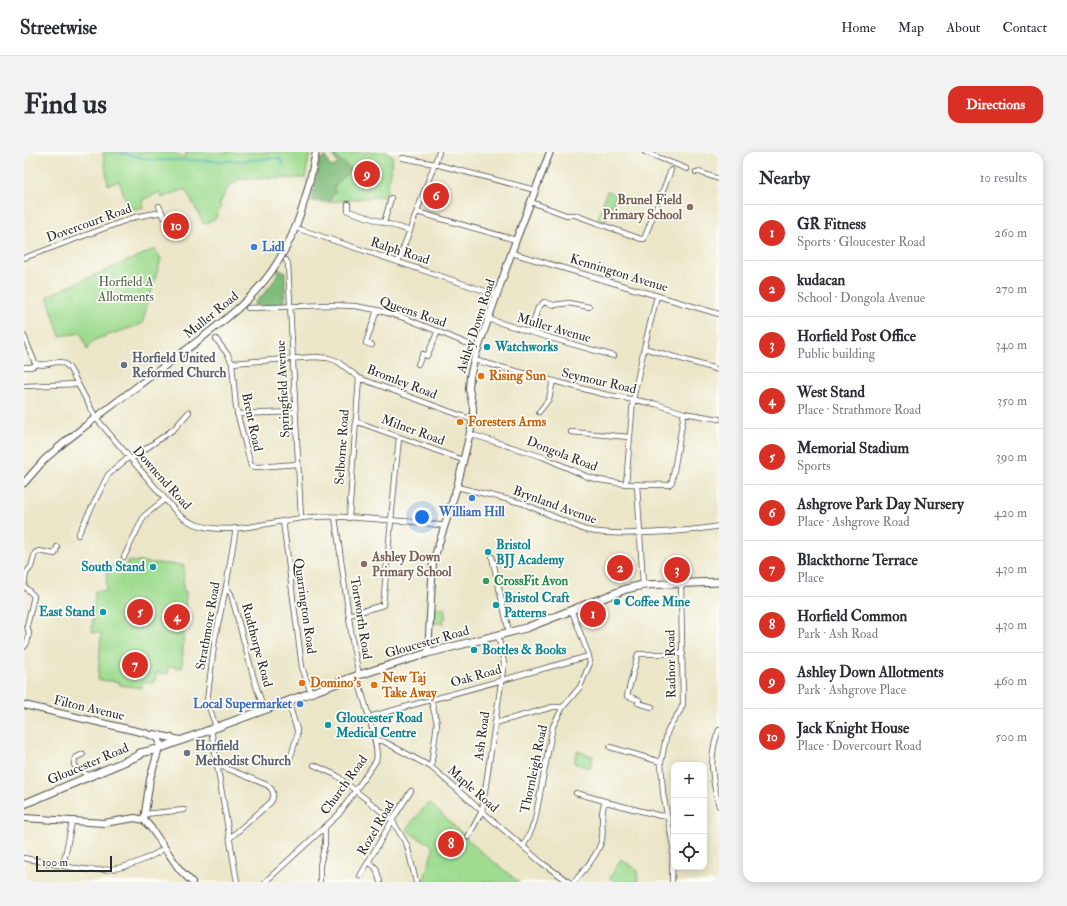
<!DOCTYPE html>
<meta charset="utf-8">
<style>
:root{--surface:#fff;--page:#f2f2f3;--text:#2b2b33;--muted:#7c7c81;--line:#e1e1e2;--accent:#d93025}
body{margin:0;font-family:"IM FELL Double Pica",serif;background:var(--page);color:var(--text)}
.controls{position:absolute;right:12px;bottom:12px;display:grid;overflow:hidden;border-radius:8px;box-shadow:0 2px 10px #0003}
.controls button{width:36px;height:36px;display:grid;place-items:center;padding:0;border:0;border-bottom:1px solid var(--line);background:var(--surface);color:var(--text);font:20px sans-serif}
.scale{position:absolute;left:12px;bottom:10px;width:76px;box-sizing:border-box;padding-left:4px;border:2px solid #2b2b2b;border-top:0;font-size:11px;line-height:14px;white-space:nowrap;color:#2b2b2b;-webkit-text-stroke:3px #fdfcf7;paint-order:stroke}
.you{position:absolute;left:398px;top:365px;width:14px;height:14px;margin:-10px;border:3px solid #fff;border-radius:50%;background:#1a73e8;box-shadow:0 0 0 6px #1a73e833}
.badge{display:grid;place-items:center;width:26px;height:26px;border-radius:50%;background:var(--accent);color:#fff;font-size:13px;font-weight:700}
.pin{position:absolute;translate:-50% -50%;border:2px solid #fff;box-shadow:0 1px 4px #0006}
.list{margin:0;padding:0;list-style:none}
h2{display:flex;justify-content:space-between;align-items:center;height:52px;margin:0;padding:0 16px;font-size:17px}
h2 small{font-size:13px;font-weight:400;color:var(--muted)}
.list li{display:grid;grid-template-columns:26px 1fr auto;gap:12px;align-items:center;box-sizing:border-box;height:56px;padding:0 16px;border-top:1px solid var(--line)}
.list b{display:block;font-size:15px;white-space:nowrap}
.list p{margin:0;font-size:13px;white-space:nowrap;color:var(--muted)}
.list em{font-size:13px;font-style:normal;color:var(--muted)}
.icon{flex:none;width:22px;height:22px;fill:none;stroke:currentColor;stroke-width:2;stroke-linecap:round;stroke-linejoin:round}
.map{position:relative;flex:none;width:695px;height:730px;overflow:hidden;border-radius:12px}
header{display:flex;align-items:center;gap:24px;box-sizing:border-box;height:56px;padding:0 20px;background:var(--surface);border-bottom:1px solid var(--line)}
header strong{font-size:19px}
nav{display:flex;gap:22px;margin-inline-start:auto;font-size:14px}
.intro{display:flex;align-items:center;justify-content:space-between;box-sizing:border-box;height:96px;padding:0 24px}
h1{margin:0;font-size:28px}
.button{padding:10px 18px;border-radius:12px;background:var(--accent);color:#fff;font-size:14px;font-weight:700}
main{display:flex;gap:24px;padding:0 24px}
aside{flex:1;background:var(--surface);border-radius:12px;box-shadow:0 2px 10px #0003}
.map>svg:first-child{display:block}
.green{fill:#9fdc90;stroke:#65845e}
.forest{fill:#7fbc7a;stroke:#557452}
.lines{fill:none;stroke-linecap:round;stroke-linejoin:round}
.stream{stroke:#40abc0;stroke-width:1.5}
.street-casing{stroke:#484743;stroke-width:6}
.secondary-casing{stroke:#484743;stroke-width:8}
.primary-casing{stroke:#484743;stroke-width:9}
.street{stroke:#fff;stroke-width:4.5}
.secondary{stroke:#fff;stroke-width:6}
.primary{stroke:#fff;stroke-width:7}
.education-dot{fill:#8d6e63;stroke:#fdfcf7;stroke-width:1.5}
.shop-dot{fill:#3f7fe0;stroke:#fdfcf7;stroke-width:1.5}
.culture-dot{fill:#0f9aa8;stroke:#fdfcf7;stroke-width:1.5}
.worship-dot{fill:#6b7280;stroke:#fdfcf7;stroke-width:1.5}
.food-dot{fill:#e8710a;stroke:#fdfcf7;stroke-width:1.5}
.leisure-dot{fill:#2e9e5b;stroke:#fdfcf7;stroke-width:1.5}
.labels{text-anchor:middle;dominant-baseline:central;stroke-width:3.5;stroke-linejoin:round;paint-order:stroke}
.education-label{font-size:13px;font-weight:bold;fill:#785e54;stroke:#fdfcf7;text-anchor:end}
.street-label{font-size:13px;fill:#2b2b2b;stroke:#fdfcf7}
.shop-label{font-size:13px;font-weight:bold;fill:#366cbe;stroke:#fdfcf7;text-anchor:start}
.park-label{font-size:13px;fill:#4e6049;stroke:#fdfcf7}
.culture-label{font-size:13px;font-weight:bold;fill:#0d838f;stroke:#fdfcf7;text-anchor:start}
.worship-label{font-size:13px;font-weight:bold;fill:#5b616d;stroke:#fdfcf7;text-anchor:start}
.food-label{font-size:13px;font-weight:bold;fill:#c56008;stroke:#fdfcf7;text-anchor:start}
.leisure-label{font-size:13px;font-weight:bold;fill:#27864d;stroke:#fdfcf7;text-anchor:start}
</style>
<header>
<strong>Streetwise</strong>
<nav><a>Home</a><a>Map</a><a>About</a><a>Contact</a></nav>
</header>
<div class="intro"><h1>Find us</h1><a class="button">Directions</a></div>
<main>
<div class="map">
<svg width="695" height="730" viewBox="0 0 695 730">
<rect width="100%" height="100%" fill="#fdfcf7"/>
<filter id="ink" filterUnits="userSpaceOnUse"><feTurbulence type="fractalNoise" baseFrequency=".025" numOctaves="2"/><feDisplacementMap in="SourceGraphic" scale="8" xChannelSelector="R" yChannelSelector="G"/><feConvolveMatrix kernelMatrix="1 2 1 2 8 2 1 2 1" color-interpolation-filters="sRGB"/></filter>
<filter id="wash" filterUnits="userSpaceOnUse"><feTurbulence type="fractalNoise" baseFrequency=".012" numOctaves="4" result="noise"/><feDisplacementMap in="SourceGraphic" scale="16" xChannelSelector="R" yChannelSelector="G"/><feGaussianBlur stdDeviation="0.9" result="paint"/><feColorMatrix in="noise" values="0 0 0 0 0 0 0 0 0 0 0 0 0 0 0 0 0 1.4 0 .05"/><feComposite in="paint" operator="in"/></filter>
<g filter="url(#wash)">
<rect width="100%" height="100%" fill="#ebe6c8"/>
<path class="green" d="M79,0H147L161,6L162,0H286L281,26L215,27L204,35L195,53L197,54L191,67L180,72L161,37L138,46L136,40L118,48L120,55L105,58L95,29L84,33Z
M305,0H363L369,4L362,44L306,50L310,35L327,17Z
M583,39L592,43L582,70L574,67V65Z
M131,97L137,107L118,172L73,187L67,191L63,198L57,181L36,184L23,144Z
M103,409L160,413L159,438L162,439L158,516L144,514V522L132,521V528H129V531L119,530L118,536L96,533V530L74,528L77,481L68,480L71,439H82L83,416L86,414H103Z
M410,455L420,456L422,466L419,467L420,471H409Z
M553,599L569,604L566,616L550,611Z
M405,650L455,698L495,730H399L409,698C407,688 400,690 392,685C389,683 386,680 382,677Z
M597,707L613,718L614,730H592L586,726Z"/>
<path class="forest" d="M301,4L306,15L314,13L310,5L311,4L327,17L310,35L311,41L307,45L306,50H298L288,49L296,6L299,7Z
M256,117L261,120V151L231,154L230,151C241,141 250,131 256,117Z"/>
<g class="lines">
<path class="stream" d="M93,0L128,8L212,9L255,6L260,14"/>
</g>
</g>
<g filter="url(#ink)">
<g class="lines">
<g class="street-casing">
<path id="street" d="M621,0L663,17
M379,6L411,12L511,38
M672,20H675L695,27
M507,50L542,63H551L617,87H620L647,18
M324,52V59L386,79
M135,54L140,65
M393,60L492,88
M360,71L367,46
M272,76L473,143
M488,101L695,162
M0,106L111,65L138,60
M262,108L264,112L277,366
M374,110L415,0
M224,156L304,153L331,154L353,158L381,166L454,196
M464,167L506,180L590,204
M506,180L514,156L520,150L530,153L545,151L565,155
M0,184L11,211C24,218 34,201 46,217L72,266L153,361C188,393 247,367 289,365C309,363 330,366 350,367C373,369 397,369 420,374
M192,187L204,203L208,211L212,256L227,314L233,315L274,312
M348,193L342,191L353,158
M620,196L695,218
M450,208L579,242L632,252L660,261L695,267
M208,211L290,205L304,206L313,209L335,226L449,268
M394,212L399,202L403,204L414,179
M0,215H7L14,212
M0,234L54,232
M515,260L525,247L529,229
M213,262L271,260
M331,269L439,308
M547,280L605,285
M446,282L519,305L564,325L575,328L602,332L645,333L648,330L660,261
M107,307L150,277L165,260
M602,332L609,248L620,196L633,144
M613,332L619,433
M433,335L498,351L561,378C581,382 600,382 620,381C646,380 670,379 695,374
M311,365L329,494L335,523
M325,366L335,226
M259,369L278,515L287,541
M54,383L84,323L105,305
M100,405L120,364L141,347
M468,405L485,480
M202,435L207,442L230,527L240,558
M325,463L359,453L375,285
M0,495L3,491L5,481L3,474L10,444L0,434L2,421L7,415L11,401L15,399L31,402L33,395
M407,548L413,571L407,615
M264,549L273,578V584L267,604
M628,555L614,551L615,548L603,544L614,502H659
M345,565L565,504
M471,571L529,555H539
M192,575L183,549L191,486L202,435L212,376
M187,577L213,730
M695,578C684,604 688,628 695,654
M351,588L359,589L407,615L518,711L545,730
M586,595L637,610
M59,602L51,606L50,613L66,625
M290,613L312,623L368,668L383,693L392,730
M193,616L199,615L243,633C250,638 251,643 247,650L206,686
M552,641L584,650
M121,662L160,658
M444,685L458,659L480,511L474,483
M499,695L507,679L511,668L529,574L539,555L556,535L566,511L565,504L548,459
M0,706C56,717 88,730 141,696
M345,710L352,716L356,730
M39,714L48,670
M336,724L372,662L387,639
M296,729V713L301,692V676
M241,730L315,662L352,609C357,596 337,541 333,524
M550,730C560,718 574,703 578,687C580,678 575,656 582,650L637,664L643,663
M648,730L649,694L639,641L637,610L643,581L646,574L656,559L659,552L657,431"/>
</g>
<g class="secondary-casing">
<path id="secondary" d="M0,331L21,307L42,289C79,260 116,232 154,204C189,177 229,150 253,111C275,77 284,40 292,0
M404,501L409,410L433,335L449,268V255L445,237L446,225L450,208L492,88L526,0
M0,553L121,581L134,586L136,590V593L126,627L120,668
M130,582L156,588
M0,666L80,671L111,666L120,668L127,676L156,718L168,730"/>
</g>
<g class="primary-casing">
<path id="primary" d="M0,652L116,603V601L134,597L335,523L404,501L502,476L602,437L619,433L695,430"/>
</g>
<use href="#street" class="street"/>
<use href="#secondary" class="secondary"/>
<use href="#primary" class="primary"/>
</g>
</g>
<g class="education-dot">
<circle cx="666" cy="55" r="4"/>
<circle cx="340" cy="412" r="4"/>
</g>
<g class="shop-dot">
<circle cx="230" cy="95" r="4"/>
<circle cx="448" cy="346" r="4"/>
<circle cx="276" cy="552" r="4"/>
</g>
<g class="culture-dot">
<circle cx="463" cy="195" r="4"/>
<circle cx="464" cy="400" r="4"/>
<circle cx="129" cy="415" r="4"/>
<circle cx="593" cy="450" r="4"/>
<circle cx="472" cy="453" r="4"/>
<circle cx="79" cy="460" r="4"/>
<circle cx="450" cy="498" r="4"/>
<circle cx="304" cy="573" r="4"/>
</g>
<g class="worship-dot">
<circle cx="100" cy="213" r="4"/>
<circle cx="163" cy="601" r="4"/>
</g>
<g class="food-dot">
<circle cx="457" cy="224" r="4"/>
<circle cx="436" cy="270" r="4"/>
<circle cx="278" cy="531" r="4"/>
<circle cx="350" cy="533" r="4"/>
</g>
<circle class="leisure-dot" cx="462" cy="429" r="4"/>
<g class="labels">
<g class="education-label">
<text x="658" y="48">Brunel Field<tspan x="658" dy="15">Primary School</tspan></text>
<text x="348" y="405" text-anchor="start">Ashley Down<tspan x="348" dy="15">Primary School</tspan></text>
</g>
<g class="street-label">
<text transform="translate(65 71) rotate(-20)">Dovercourt Road</text>
<text transform="translate(376 99) rotate(18)">Ralph Road</text>
<text transform="translate(595 121) rotate(17)">Kennington Avenue</text>
<text transform="translate(389 160) rotate(19)">Queens Road</text>
<text transform="translate(187 163) rotate(-39)">Muller Road</text>
<text transform="translate(452 174) rotate(-72)">Ashley Down Road</text>
<text transform="translate(530 176) rotate(16)">Muller Avenue</text>
<text transform="translate(575 229) rotate(13)">Seymour Road</text>
<text transform="translate(378 230) rotate(21)">Bromley Road</text>
<text transform="translate(259 237) rotate(-93)">Springfield Avenue</text>
<text transform="translate(228 270) rotate(78)">Brent Road</text>
<text transform="translate(389 278) rotate(20)">Milner Road</text>
<text transform="translate(318 295) rotate(-86)">Selborne Road</text>
<text transform="translate(538 302) rotate(21)">Dongola Road</text>
<text transform="translate(138 326) rotate(48)">Downend Road</text>
<text transform="translate(531 353) rotate(20)">Brynland Avenue</text>
<text transform="translate(281 454) rotate(82)">Quarrington Road</text>
<text transform="translate(337 466) rotate(81)">Tortworth Road</text>
<text transform="translate(184 474) rotate(-80)">Strathmore Road</text>
<text transform="translate(403 490) rotate(-16)">Gloucester Road</text>
<text transform="translate(233 493) rotate(75)">Rudthorpe Road</text>
<text transform="translate(647 512) rotate(-91)">Radnor Road</text>
<text transform="translate(452 524) rotate(-16)">Oak Road</text>
<text transform="translate(65 556) rotate(13)">Filton Avenue</text>
<text transform="translate(458 584) rotate(-82)">Ash Road</text>
<text transform="translate(64 612) rotate(-23)">Gloucester Road</text>
<text transform="translate(510 617) rotate(-78)">Thornleigh Road</text>
<text transform="translate(320 633) rotate(-54)">Church Road</text>
<text transform="translate(449 637) rotate(41)">Maple Road</text>
<text transform="translate(352 676) rotate(-60)">Rozel Road</text>
</g>
<g class="shop-label">
<text x="238" y="95">Lidl</text>
<text x="448" y="360" text-anchor="middle">William Hill</text>
<text x="268" y="552" text-anchor="end">Local Supermarket</text>
</g>
<g class="park-label">
<text x="102" y="130">Horfield A<tspan x="102" dy="15">Allotments</tspan></text>
</g>
<g class="culture-label">
<text x="471" y="195">Watchworks</text>
<text x="472" y="393">Bristol<tspan x="472" dy="15">BJJ Academy</tspan></text>
<text x="121" y="415" text-anchor="end">South Stand</text>
<text x="480" y="446">Bristol Craft<tspan x="480" dy="15">Patterns</tspan></text>
<text x="601" y="450">Coffee Mine</text>
<text x="71" y="460" text-anchor="end">East Stand</text>
<text x="458" y="498">Bottles &amp; Books</text>
<text x="312" y="566">Gloucester Road<tspan x="312" dy="15">Medical Centre</tspan></text>
</g>
<g class="worship-label">
<text x="108" y="206">Horfield United<tspan x="108" dy="15">Reformed Church</tspan></text>
<text x="171" y="594">Horfield<tspan x="171" dy="15">Methodist Church</tspan></text>
</g>
<g class="food-label">
<text x="465" y="224">Rising Sun</text>
<text x="444" y="270">Foresters Arms</text>
<text x="358" y="526">New Taj<tspan x="358" dy="15">Take Away</tspan></text>
<text x="286" y="531">Domino's</text>
</g>
<g class="leisure-label">
<text x="470" y="429">CrossFit Avon</text>
</g>
</g>
</svg>
<div class="controls">
<button>+</button>
<button>−</button>
<button><svg class="icon" aria-label="locate" viewBox="0 0 24 24"><circle cx="12" cy="12" r="6"/><path d="M12 2v4M12 18v4M2 12h4M18 12h4"/></svg></button>
</div>
<div class="scale">100 m</div>
<div class="you"></div>
<div class="pin badge" style="left:569px;top:462px">1</div>
<div class="pin badge" style="left:596px;top:416px">2</div>
<div class="pin badge" style="left:653px;top:418px">3</div>
<div class="pin badge" style="left:153px;top:465px">4</div>
<div class="pin badge" style="left:116px;top:460px">5</div>
<div class="pin badge" style="left:412px;top:44px">6</div>
<div class="pin badge" style="left:111px;top:513px">7</div>
<div class="pin badge" style="left:427px;top:692px">8</div>
<div class="pin badge" style="left:343px;top:22px">9</div>
<div class="pin badge" style="left:152px;top:74px">10</div>
</div>
<aside>
<h2>Nearby<small>10 results</small></h2>
<ul class="list">
<li><span class="badge">1</span><div><b>GR Fitness</b><p>Sports · Gloucester Road</p></div><em>260 m</em></li>
<li><span class="badge">2</span><div><b>kudacan</b><p>School · Dongola Avenue</p></div><em>270 m</em></li>
<li><span class="badge">3</span><div><b>Horfield Post Office</b><p>Public building</p></div><em>340 m</em></li>
<li><span class="badge">4</span><div><b>West Stand</b><p>Place · Strathmore Road</p></div><em>350 m</em></li>
<li><span class="badge">5</span><div><b>Memorial Stadium</b><p>Sports</p></div><em>390 m</em></li>
<li><span class="badge">6</span><div><b>Ashgrove Park Day Nursery</b><p>Place · Ashgrove Road</p></div><em>420 m</em></li>
<li><span class="badge">7</span><div><b>Blackthorne Terrace</b><p>Place</p></div><em>430 m</em></li>
<li><span class="badge">8</span><div><b>Horfield Common</b><p>Park · Ash Road</p></div><em>430 m</em></li>
<li><span class="badge">9</span><div><b>Ashley Down Allotments</b><p>Park · Ashgrove Place</p></div><em>460 m</em></li>
<li><span class="badge">10</span><div><b>Jack Knight House</b><p>Place · Dovercourt Road</p></div><em>500 m</em></li>
</ul>
</aside>
</main>
